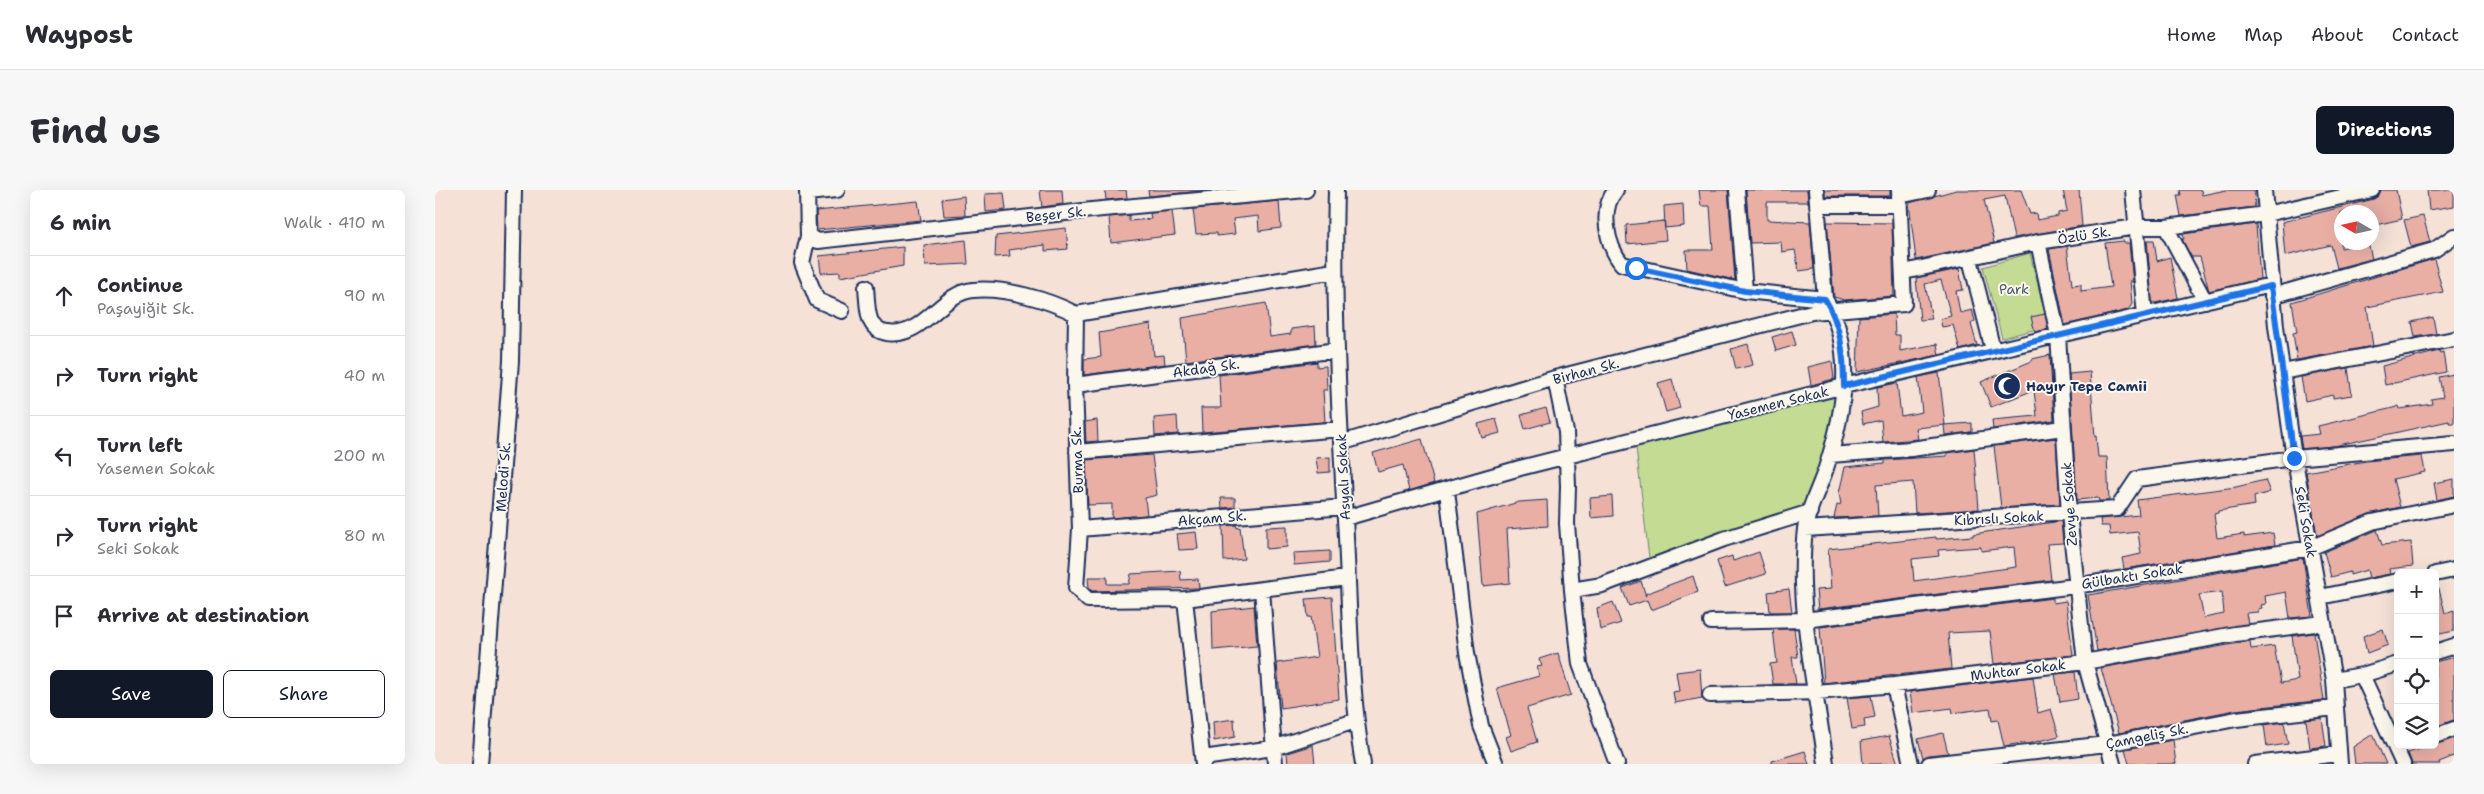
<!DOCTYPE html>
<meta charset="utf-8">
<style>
:root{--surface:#fff;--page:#f7f7f7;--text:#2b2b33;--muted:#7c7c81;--line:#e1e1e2;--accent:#111827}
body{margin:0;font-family:"Shantell Sans",sans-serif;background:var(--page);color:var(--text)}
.controls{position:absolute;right:15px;bottom:15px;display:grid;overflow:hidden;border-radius:8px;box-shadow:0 5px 20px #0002}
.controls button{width:45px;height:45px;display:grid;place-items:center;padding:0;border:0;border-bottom:1px solid var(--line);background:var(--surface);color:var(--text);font:25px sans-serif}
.compass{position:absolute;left:1899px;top:15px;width:45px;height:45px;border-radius:50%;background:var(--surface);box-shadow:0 5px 20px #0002;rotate:279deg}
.stop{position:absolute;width:15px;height:15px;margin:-11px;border:4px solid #1a73e8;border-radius:50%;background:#fff}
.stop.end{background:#1a73e8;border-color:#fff;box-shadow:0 1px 5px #0008}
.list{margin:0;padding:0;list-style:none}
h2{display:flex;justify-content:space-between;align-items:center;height:65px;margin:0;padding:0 20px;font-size:21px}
h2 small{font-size:16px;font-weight:400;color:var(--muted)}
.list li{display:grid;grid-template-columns:32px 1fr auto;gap:15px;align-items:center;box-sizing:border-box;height:80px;padding:0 20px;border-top:1px solid var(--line)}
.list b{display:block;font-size:19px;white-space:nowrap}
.list p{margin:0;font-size:16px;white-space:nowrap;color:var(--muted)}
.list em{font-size:16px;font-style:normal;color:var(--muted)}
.actions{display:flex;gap:10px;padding:15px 20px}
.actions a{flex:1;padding:11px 0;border:1px solid var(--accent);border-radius:8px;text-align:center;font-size:18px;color:var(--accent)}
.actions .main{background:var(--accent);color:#fff}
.icon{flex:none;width:28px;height:28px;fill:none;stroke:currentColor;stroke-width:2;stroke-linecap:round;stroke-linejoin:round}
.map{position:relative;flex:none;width:2019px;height:574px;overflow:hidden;border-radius:8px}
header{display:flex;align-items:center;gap:30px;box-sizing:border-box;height:70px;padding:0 25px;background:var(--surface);border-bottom:1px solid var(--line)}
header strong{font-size:24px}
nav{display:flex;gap:28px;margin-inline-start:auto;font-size:18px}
.intro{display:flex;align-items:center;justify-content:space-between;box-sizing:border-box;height:120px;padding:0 30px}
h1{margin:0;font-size:35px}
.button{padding:12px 22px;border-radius:8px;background:var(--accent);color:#fff;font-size:18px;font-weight:700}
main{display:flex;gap:30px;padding:0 30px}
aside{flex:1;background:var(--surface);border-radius:8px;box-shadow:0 5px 20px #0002}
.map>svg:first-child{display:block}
.green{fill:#c3db92;stroke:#6f8578}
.building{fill:#e9afa5;stroke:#1b2f5e;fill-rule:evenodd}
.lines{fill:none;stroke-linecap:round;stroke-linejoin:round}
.minor-casing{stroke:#1b2f5e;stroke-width:18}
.minor{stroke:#fbf7ec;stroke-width:14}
.route{stroke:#1a73e8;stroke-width:6}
.labels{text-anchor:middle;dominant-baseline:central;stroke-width:4;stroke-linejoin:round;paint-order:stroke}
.street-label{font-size:14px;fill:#1b2f5e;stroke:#fbf7ec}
.park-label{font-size:14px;fill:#455a6b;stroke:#fbf7ec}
.poi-label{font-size:14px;font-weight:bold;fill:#1b2f5e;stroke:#fbf7ec;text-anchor:start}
</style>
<header>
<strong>Waypost</strong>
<nav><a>Home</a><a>Map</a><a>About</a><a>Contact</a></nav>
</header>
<div class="intro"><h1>Find us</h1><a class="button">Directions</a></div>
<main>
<aside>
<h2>6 min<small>Walk · 410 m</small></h2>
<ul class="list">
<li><svg class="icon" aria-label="ahead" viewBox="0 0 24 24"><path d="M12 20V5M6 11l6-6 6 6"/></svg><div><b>Continue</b><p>Paşayiğit Sk.</p></div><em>90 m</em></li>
<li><svg class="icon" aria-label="right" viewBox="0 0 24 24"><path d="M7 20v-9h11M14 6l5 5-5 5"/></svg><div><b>Turn right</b></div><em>40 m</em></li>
<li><svg class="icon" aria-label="left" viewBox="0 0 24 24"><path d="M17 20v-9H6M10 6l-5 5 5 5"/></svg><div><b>Turn left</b><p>Yasemen Sokak</p></div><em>200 m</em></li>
<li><svg class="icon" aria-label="right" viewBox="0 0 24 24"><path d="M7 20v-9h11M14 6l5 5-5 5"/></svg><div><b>Turn right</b><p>Seki Sokak</p></div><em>80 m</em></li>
<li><svg class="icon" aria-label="arrive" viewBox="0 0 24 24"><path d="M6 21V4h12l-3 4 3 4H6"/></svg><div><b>Arrive at destination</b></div></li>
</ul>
<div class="actions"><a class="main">Save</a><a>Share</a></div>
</aside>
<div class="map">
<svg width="2019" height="574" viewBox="0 0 2019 574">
<rect width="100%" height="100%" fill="#f6e1d7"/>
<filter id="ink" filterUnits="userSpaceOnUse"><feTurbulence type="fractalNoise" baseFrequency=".02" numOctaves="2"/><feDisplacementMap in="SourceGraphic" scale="10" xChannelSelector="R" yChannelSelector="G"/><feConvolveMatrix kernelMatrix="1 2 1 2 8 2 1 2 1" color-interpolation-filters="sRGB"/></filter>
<g filter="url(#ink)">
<path class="green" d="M1595,63L1613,136L1567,148L1548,77Z
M1409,196L1375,322L1214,368L1200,249Z"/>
<path class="building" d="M605,0H627L628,14L607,17Z
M670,0H691L692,8L671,10Z
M713,0H777L714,6Z
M1264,0H1293L1300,90L1252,79L1251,60H1278L1275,16H1266Z
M1311,0H1372L1373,12H1332V30L1375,32L1379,79L1364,81L1360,60L1347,62L1346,52L1315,53Z
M1390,0H1455V6H1390Z
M1521,0H1586L1595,24L1601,23L1602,30L1623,26V23L1632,21L1628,0H1644L1647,36L1579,48L1570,6L1549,10L1559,53L1481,70L1474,13Z
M1745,0H1766L1767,5L1791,0H1819L1820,17L1746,26L1742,5H1746Z
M1946,0H1961L1967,29L1936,36V22H1906V58L1933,52L1937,69L1902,78L1896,55L1850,66L1847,32L1939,9L1943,6Z
M1992,0H2019V16L1994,20Z
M569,3L571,20L551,22L550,4Z
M529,6L530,25L509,26L507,9Z
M483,11L486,30L382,40L381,21Z
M844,11L846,38L824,41L823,26L798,29L800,44L782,46V43L761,44L758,19Z
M1248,14L1249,36L1230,38L1229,16Z
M737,21L740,45L676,53L674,27L694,25V31L716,29L715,23Z
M1988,26L1995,52L1976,57L1969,30Z
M1229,31L1231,50L1192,54L1191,35Z
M1392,32L1457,33L1459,106L1409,110L1399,107Z
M1821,34L1825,89L1774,101L1765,67H1756L1747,49H1749L1748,44Z
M631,38L633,59L610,61V55L574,60L575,66L560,67L561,46Z
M531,50L533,74L490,76L489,55Z
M1712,50H1719L1722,71L1735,67L1743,108L1720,113L1717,111Z
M1689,51L1690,53H1694L1698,93L1695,90L1697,114L1693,120L1630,135L1614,59L1632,56L1637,95L1646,94V101L1676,97L1670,53Z
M468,57V76L405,87V82L386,83L384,66Z
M1999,69L2008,102L1932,117L1938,156L1862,170L1858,143L1862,142L1857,112Z
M1524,79L1528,100L1521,101L1525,123L1537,120L1540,131L1536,134L1542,155L1525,160L1518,135L1507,137L1505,129L1516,126L1506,90L1490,94L1497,129L1485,130L1481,88Z
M831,113L835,147L856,144V139L880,136L881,154L751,171L747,128Z
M1459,124L1460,145H1465V161L1502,154L1504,165L1422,182L1424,127Z
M1610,124L1613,139L1600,142L1596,127Z
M1998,127L2001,144L1980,147L1977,132Z
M716,134L719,166L729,165L730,174L649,185V169L666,167L664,143Z
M1357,141L1361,155L1341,161L1337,147Z
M1313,154L1318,175L1301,179L1296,159Z
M2004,161L2005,163L2008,162L2011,182L1950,195L1947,176Z
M1615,165L1619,230L1558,239L1557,230L1602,226L1599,200L1556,217L1546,192L1597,171V169Z
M1397,171L1399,189L1376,195L1373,177Z
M882,172V177L891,176L892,200H888L890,232L767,242L766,218H786L784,185Z
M1913,178L1917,205L1898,208V205L1870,211L1866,187Z
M1655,182L1660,247L1661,246L1663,267H1672L1674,311H1664L1663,308L1642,310L1634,184Z
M1504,183L1510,235L1481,238L1483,249L1448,252L1446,230L1428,234L1426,222L1443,217L1442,197L1462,193L1466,226L1487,222L1483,187Z
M2019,184V233H2014V231L1899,256L1867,259L1865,246L1885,244L1883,236L1958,218L1964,216L1965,219L1997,214L1996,209L2008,207L2004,187Z
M1237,189L1245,218L1231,222L1223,193Z
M1111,218L1115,232L1090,239L1086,225Z
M742,226L743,244L720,246L719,228Z
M1061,229L1065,243L1047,248L1043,234Z
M662,230L663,251L651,252L650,232Z
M1537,233V242L1510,245L1509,235Z
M1621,248L1625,314L1566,318L1559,256Z
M987,249L999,293L974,301L968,275L943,282L938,263Z
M1539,259L1544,319L1480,323L1478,292L1441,295L1443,326L1399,328L1402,315L1406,314L1404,303L1410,277L1450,273V270L1512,266V263Z
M717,265L722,305L710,308L712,325L677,328V314L653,315L651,270Z
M1987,266L1990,282L1958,289L1965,317L1934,324L1882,346L1871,282L1931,271Z
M895,267V282L883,283L881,268Z
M2019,289V306L2002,310L1999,293Z
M1830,290L1835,302L1819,307L1820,315L1783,321V323L1779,324L1782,348L1809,344V347L1838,343L1840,355L1689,379L1687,368L1706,364L1703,342L1675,345L1674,336H1666L1665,329L1704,325L1702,310L1801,297Z
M1177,306L1178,326L1156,328L1155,308Z
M786,308H800V317L787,318Z
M1112,310L1113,336L1072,339L1075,393L1048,396L1042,324L1084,312Z
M1626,331L1628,353L1612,354L1616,390L1383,419L1381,400L1396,399L1393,359L1501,347V349L1538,346V344ZM1546,357V361L1579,357L1581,377L1479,391L1477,369L1504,366L1503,360Z
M801,335L802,338L805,337L809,369L789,371L788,336Z
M852,336V357L831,359V337Z
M1942,340L1947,355L1976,352L1978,376L1954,379L1955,384L1934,388L1932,380L1915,385V382L1896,387L1889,362Z
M761,342L763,359L744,360L742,344Z
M895,361V372L859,375L858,363Z
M1324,362L1331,384L1290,397L1282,371L1297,366L1298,371Z
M1868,368L1877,426L1855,428L1851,402L1830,406L1831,414L1826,415L1827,418L1823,419V422L1811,423L1813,434L1662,461L1653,405ZM1787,402L1789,424L1769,428L1764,405Z
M745,381L746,390L763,389L764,398L657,401L654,398L653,387H672V394H694L696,384Z
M1258,386L1263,402L1216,420L1212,410L1194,416L1187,398L1206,391L1211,406L1210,404Z
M1354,399L1357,422H1335L1333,402Z
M2004,399L2010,423L2019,420V441L2000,445V400Z
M897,407L904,509L846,518L842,473L882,467L876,427H873L871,409Z
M1618,408V413L1631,411L1638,465L1559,474L1555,441L1513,443L1516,479L1389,493L1385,437Z
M1178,412L1186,433L1165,440L1162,418Z
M819,416L822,456L778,460L777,421Z
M1338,439H1359L1363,467H1357L1361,494H1338L1335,474L1342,473Z
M1948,439L1953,455L1932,463L1928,446Z
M1879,443L1889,510L1800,520L1684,543L1666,478L1815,451L1816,459L1839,456L1846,493L1863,490L1857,446Z
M1123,463L1136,505L1092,518L1102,552L1076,561L1071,547L1076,545L1062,498L1104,486L1102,477L1107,476L1104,469Z
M2019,467V530L2000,537V472Z
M1265,479L1267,508L1240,513L1238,502L1244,501L1241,482Z
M1640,482L1643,509L1625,512L1620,484Z
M1598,487L1603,523L1616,519L1624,546L1592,554L1588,553L1569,556L1563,530L1557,531L1555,518L1518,523L1517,518L1478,523L1475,502Z
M1436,506L1440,527L1429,529L1430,537L1417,539L1412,508Z
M1887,528L1891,556L1875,558L1871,530Z
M799,529L800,547L779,551L778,532Z
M1849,532L1853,554L1832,557L1829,535Z
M1508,543L1513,563L1493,565L1488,568L1483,549Z
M1938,544L1951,574H1920L1918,557Z
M1454,546L1463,574H1428L1426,551Z
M2019,548V566L2004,572L2005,574H1977L1973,563Z
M1738,550L1741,574H1694L1690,559Z
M878,555L880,574H853L852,563Z
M1370,561L1374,574H1337V571Z"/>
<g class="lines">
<g class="minor-casing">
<path id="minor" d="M372,0L373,46L367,73L382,110L407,121
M901,0C898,110 904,219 910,329C915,411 914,493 928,574
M1181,0C1164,19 1172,56 1187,74L1310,101L1390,109
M1302,0L1310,101
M1381,0L1390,109C1421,159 1409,222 1392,275C1386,296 1373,317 1370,339C1361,416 1381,498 1391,574
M1698,0L1710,125
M1829,0L1841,136L1857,254L1899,490L1905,574
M372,3L402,0
M1464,6L1493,0
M1382,15H1464
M1731,37L1770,111
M373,46L383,51L657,20L871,0
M1603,52L1623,145L1634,324L1650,472L1678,574
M1535,69L1558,160
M1469,82L1603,52L1701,37H1731L1831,24L1937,0
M431,97C433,115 430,140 452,143C488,149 505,103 538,100C570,97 614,110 641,124
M1837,106L1999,60L2019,46
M1847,182L2019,149
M1120,188L1131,242L1133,296L1132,334L1137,400L1167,395L1289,349L1375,322
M640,195L902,160
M906,253L1120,188L1377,122L1469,114L1464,0
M642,262L905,239
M1395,265L1476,259L1628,238
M1012,301L1032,463L1046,536L1061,574
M910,328L1085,278L1409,196L1836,95
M645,339L909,317
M1370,339L1682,319L1702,289L1859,268L2019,254
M2000,384L2019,380
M827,399L840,574
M1137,400L1145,474L1182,574
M1885,407L1963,391
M750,409L912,388
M1276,432L1369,430L1640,396L1875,358L1937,332L2019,315
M2000,462L2019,456
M1927,485L1968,574
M1899,490L1927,485L1963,474
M1459,495L1476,574
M1275,505L1382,502L1459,495L1650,472L1800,444L1888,433
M2000,546L2019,539
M768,568L838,558L920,531
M45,574L76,171L79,0
M768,574L750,409L653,410L641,398L645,339L640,195L641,124L899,81
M1494,574L1672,554L1801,529L1900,518
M1820,574L1903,564"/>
</g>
<use href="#minor" class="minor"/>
</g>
</g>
<g class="lines" filter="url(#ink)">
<path class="route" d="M1201,78L1310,101L1390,109C1406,135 1409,165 1409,196L1836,96L1859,268"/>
</g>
<defs>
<g id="mosque-disc" transform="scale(1.4375)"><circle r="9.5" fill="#1b2f5e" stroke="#fbf7ec"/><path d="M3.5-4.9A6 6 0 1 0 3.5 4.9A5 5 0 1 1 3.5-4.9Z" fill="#fff"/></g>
</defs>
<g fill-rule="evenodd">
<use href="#mosque-disc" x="1572" y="196"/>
</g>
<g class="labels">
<g class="street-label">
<text transform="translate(621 24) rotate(-6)">Beşer Sk.</text>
<text transform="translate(1649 45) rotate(-9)">Özlü Sk.</text>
<text transform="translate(771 178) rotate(-8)">Akdağ Sk.</text>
<text transform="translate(1151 181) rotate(-15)">Birhan Sk.</text>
<text transform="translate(1343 213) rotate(-14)">Yasemen Sokak</text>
<text transform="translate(642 270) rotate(-92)">Burma Sk.</text>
<text transform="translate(68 287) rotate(-86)">Melodi Sk.</text>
<text transform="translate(908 287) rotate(-93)">Asyalı Sokak</text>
<text transform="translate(1634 314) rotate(-94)">Zevye Sokak</text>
<text transform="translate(777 328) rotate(-5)">Akçam Sk.</text>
<text transform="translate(1564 328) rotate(-3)">Kıbrıslı Sokak</text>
<text transform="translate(1871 332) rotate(80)">Seki Sokak</text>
<text transform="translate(1697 386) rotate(-9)">Gülbaktı Sokak</text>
<text transform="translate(1583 480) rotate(-7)">Muhtar Sokak</text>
<text transform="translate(1712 546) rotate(-11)">Çamgeliş Sk.</text>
</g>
<g class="park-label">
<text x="1579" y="99">Park</text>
</g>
<g class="poi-label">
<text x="1591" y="196">Hayır Tepe Camii</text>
</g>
</g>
</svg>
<div class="controls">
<button>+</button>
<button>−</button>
<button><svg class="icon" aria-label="locate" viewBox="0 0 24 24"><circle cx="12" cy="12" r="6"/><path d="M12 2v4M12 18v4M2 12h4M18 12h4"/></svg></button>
<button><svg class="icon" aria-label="layers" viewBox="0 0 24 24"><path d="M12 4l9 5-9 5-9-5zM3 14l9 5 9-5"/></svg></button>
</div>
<svg class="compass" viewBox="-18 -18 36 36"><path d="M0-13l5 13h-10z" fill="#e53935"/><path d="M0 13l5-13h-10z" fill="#7c7c81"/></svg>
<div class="stop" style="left:1201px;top:78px"></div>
<div class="stop end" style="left:1859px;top:268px"></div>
</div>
</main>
